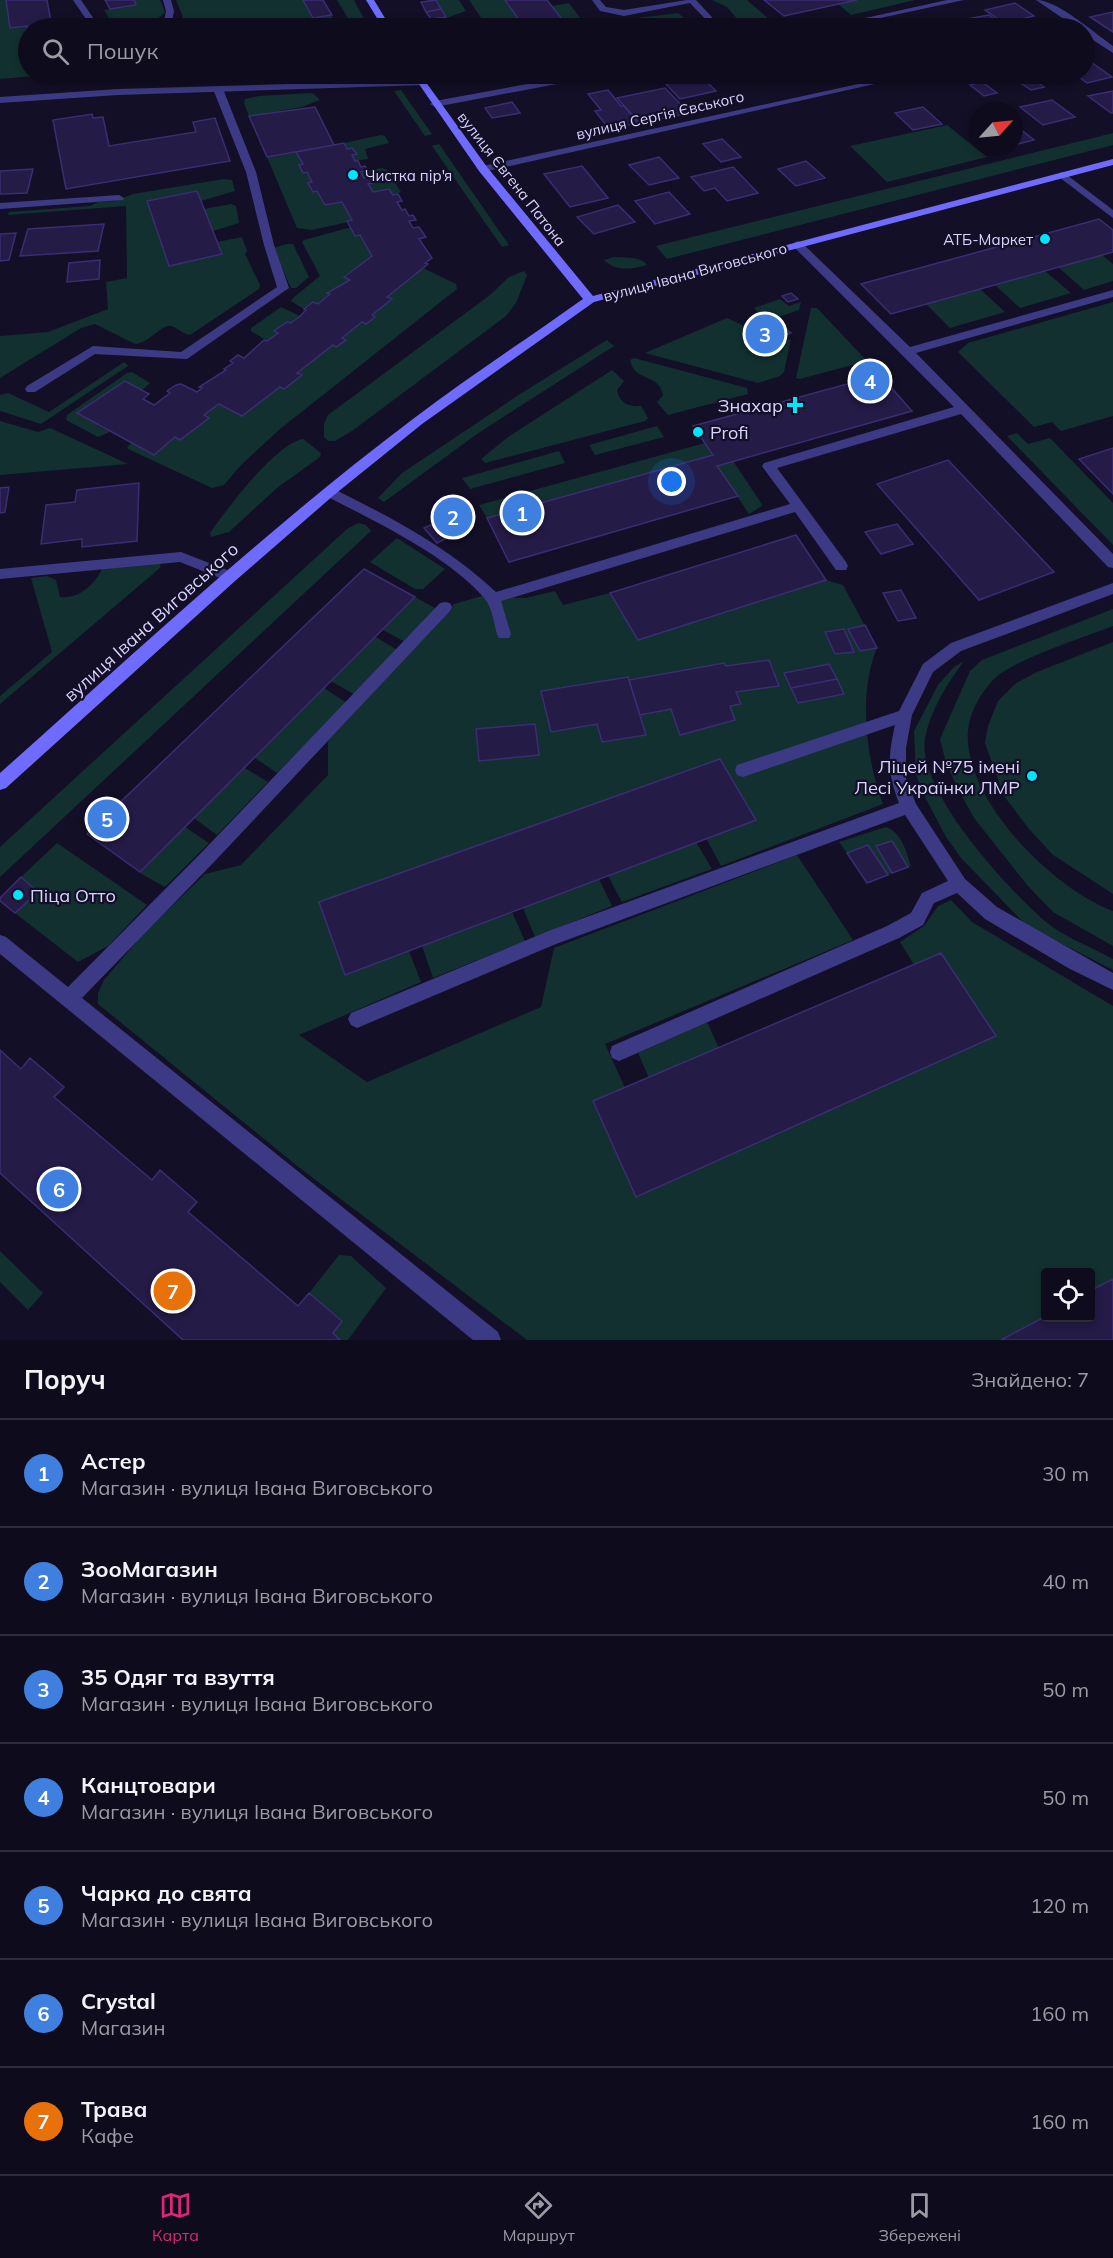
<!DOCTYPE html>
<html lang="uk">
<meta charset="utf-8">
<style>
:root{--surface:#0e0b1c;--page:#1c1929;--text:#f1f3f6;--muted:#9b9ba3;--line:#2e2b3b;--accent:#db2777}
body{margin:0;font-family:Mulish,sans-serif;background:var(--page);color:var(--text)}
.controls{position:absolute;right:18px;bottom:18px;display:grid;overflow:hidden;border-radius:6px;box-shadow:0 3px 9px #0003}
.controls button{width:54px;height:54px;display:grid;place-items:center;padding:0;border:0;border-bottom:2px solid var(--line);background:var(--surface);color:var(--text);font:30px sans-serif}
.compass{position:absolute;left:969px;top:102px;width:54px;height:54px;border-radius:50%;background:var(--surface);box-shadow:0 3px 9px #0003;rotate:63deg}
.you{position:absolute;left:672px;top:482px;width:21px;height:21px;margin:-15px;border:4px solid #fff;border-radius:50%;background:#1a73e8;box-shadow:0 0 0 9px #1a73e833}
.badge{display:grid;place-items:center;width:39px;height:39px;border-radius:50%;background:var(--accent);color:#fff;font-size:20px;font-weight:700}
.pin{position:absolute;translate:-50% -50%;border:3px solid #fff;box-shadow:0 2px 6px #0006}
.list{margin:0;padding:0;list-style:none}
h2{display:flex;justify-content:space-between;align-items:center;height:78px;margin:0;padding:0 24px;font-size:26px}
h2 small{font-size:20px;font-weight:400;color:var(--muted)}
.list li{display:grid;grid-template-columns:39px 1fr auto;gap:18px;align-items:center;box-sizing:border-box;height:108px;padding:0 24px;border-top:2px solid var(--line)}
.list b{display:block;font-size:22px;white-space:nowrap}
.list p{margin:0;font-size:20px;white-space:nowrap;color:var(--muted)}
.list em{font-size:20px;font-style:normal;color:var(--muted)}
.icon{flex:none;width:33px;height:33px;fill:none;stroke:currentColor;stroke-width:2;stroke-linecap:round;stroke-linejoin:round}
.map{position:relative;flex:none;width:1113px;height:1340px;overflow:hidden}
.search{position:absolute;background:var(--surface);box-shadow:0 3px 9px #0003;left:18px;right:18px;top:18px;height:66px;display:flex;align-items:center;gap:15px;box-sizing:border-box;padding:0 21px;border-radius:33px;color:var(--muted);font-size:22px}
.sheet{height:834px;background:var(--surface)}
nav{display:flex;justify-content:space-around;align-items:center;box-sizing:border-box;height:84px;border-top:2px solid var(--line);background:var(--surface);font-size:16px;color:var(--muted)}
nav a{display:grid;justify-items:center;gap:3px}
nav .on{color:var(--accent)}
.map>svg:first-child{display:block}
.green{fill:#12302f}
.building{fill:#241b47;stroke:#3b2d73;stroke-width:1.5}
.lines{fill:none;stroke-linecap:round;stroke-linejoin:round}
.lane{fill:#3d3a85;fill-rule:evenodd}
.street{fill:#3d3a85;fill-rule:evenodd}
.secondary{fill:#6f6bff;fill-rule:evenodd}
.poi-dot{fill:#00e5ff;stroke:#130f26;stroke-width:2}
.labels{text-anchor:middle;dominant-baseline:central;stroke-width:4.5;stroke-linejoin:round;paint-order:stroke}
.far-street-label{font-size:15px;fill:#d9d4ff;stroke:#130f26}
.far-poi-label{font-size:15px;fill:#d9d4ff;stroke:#130f26;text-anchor:start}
.poi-label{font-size:18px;fill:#d9d4ff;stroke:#130f26;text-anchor:end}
.street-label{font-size:18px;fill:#d9d4ff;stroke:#130f26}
</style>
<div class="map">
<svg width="1113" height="1340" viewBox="0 0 1113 1340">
<rect width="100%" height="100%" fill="#130f26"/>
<path class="green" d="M0,0H6L10,28L27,26L28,74H57L0,79Z
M134,0H160L165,12C154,25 128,29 112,23L104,10L135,5Z
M176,0H323L338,28H157L176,23L183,17Z
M337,0H354L369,28H354Z
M436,0H459L466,11L433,23L431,19L446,17Z
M469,0H505L525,28H488Z
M712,0H747L777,26L771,28H745L727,7Z
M857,0H915L851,15L838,4Z
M569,3L584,23L569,28L552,6Z
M678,13L696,28H681L674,21L644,26L637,18Z
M264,74H337L338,76L266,80L264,79Z
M401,90L432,134L425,136L394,91Z
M310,93L314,94L320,100L302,107L249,116L244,103L245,99L259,96Z
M947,125L987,157L887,182L850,146Z
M1113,133V145L667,259L656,246Z
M381,135L385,136L389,143L365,149L368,159L355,161L344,143Z
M439,144L509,245L502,247L432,146Z
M302,151L308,161L302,163L317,191L347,197L353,221L312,230L297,228L267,157Z
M382,168L387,170L401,192L393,195L389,189L373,192L361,172Z
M224,179L232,180L235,191L201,201L197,191L147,202L169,266L222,254L217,242L242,237L247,251L245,254L260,285L259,289L190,335C183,334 178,328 171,326C162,324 148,344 135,344L95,324L81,328L0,378V336L48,332L108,309L106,282L127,278L126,206L8,215L9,212L90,206L98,202L115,201L133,194Z
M231,204L236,206L239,223L213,231L204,209Z
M355,226L379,257L369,264L364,262L344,276L350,280L318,304L313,302L304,309L291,301L293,298L320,276L302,242L304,240Z
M287,244H293L309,277L296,288H291L274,250L276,247Z
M1102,255L1113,264V281L1084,290L1058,267Z
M614,257C625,258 640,256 647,265C633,269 616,272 604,260Z
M423,268L456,284L457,289L280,429L241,465L224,485L212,488L128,449L127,447L136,440L157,451L219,404L236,413L253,399L260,402L304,367L325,345L331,347L373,314L368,311Z
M524,271L527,275L516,303L506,316L352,431L335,441H328L324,437V424L328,415L490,295L509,277Z
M1045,271L1071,293L1020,308L995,285Z
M980,289L1005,312L950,328L926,304Z
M780,299L789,306L801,302L799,310L767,321L754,308Z
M1113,302V416L1061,431L1052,422L1034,427L958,352L968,343Z
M281,307L300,316L267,341L251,331V328Z
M811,308H817L867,361L800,379L796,378Z
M727,318L749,328L768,346L791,339L784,372L780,376L758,383L645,353Z
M607,340L614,346L477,434L384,502L378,498L402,473L520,394Z
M634,358L747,388L748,394L668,415L657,402L663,395C658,372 635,383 630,360Z
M124,362L128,366L41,424L0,411V395L8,393L49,412Z
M612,370L624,381L617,390C619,403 629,407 641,406L648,418L645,421L485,463L481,459L508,437Z
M132,372L150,383L142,390L124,381L84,410L102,421L97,425L110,432L98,437L66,420L67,415L127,373Z
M0,421L38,432L50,428L128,464L0,475Z
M657,426L664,437L595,455L589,445Z
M1017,433L1028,444L1050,438L1113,503V545L1007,436Z
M303,439L321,453L320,457L277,488L229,532L211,537L210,533C226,510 275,444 303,439Z
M705,443L713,455L487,518L479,505Z
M559,451L565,463L470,489L462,478Z
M733,461L761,503L762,506L749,514L717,466Z
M358,523L366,525L371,531L0,877V847L347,529Z
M397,538L445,569L423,589H415L370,562Z
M161,563L160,568L0,704V696L52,652L31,578L47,576L56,580L60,597C80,599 95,584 103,567Z
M826,580L843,585L877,648C858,693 866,759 883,804L721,866L706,838L755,819L720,759L319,902L345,975L409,951L421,982L299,1035L367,1082L541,1007L554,948L797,855L853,940L605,1044L625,1088L594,1102L637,1197L995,1036L941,953L914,965L900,942L924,926L938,906L951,900L972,922L1113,1006V1279L1091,1291L1090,1272H1046L1045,1316L1001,1340H527L301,1169L98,1004V993L104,980L144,933L205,874L241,865L328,775V741L454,604L482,596L526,598L555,591L563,605L610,593L638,640Z
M415,597L435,608L407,643L383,630Z
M1113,609V626C1085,637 1012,660 993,680C978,696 966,719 968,742C972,807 1054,889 1113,911V946L1053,912L1027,885L974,818L958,789L946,763L940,739L970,671L982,660Z
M376,637L399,651L355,695L331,681Z
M1113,642V894L1053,855L1029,829L1004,796L985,743L988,726L998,701L1016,683L1037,672Z
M964,661C947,684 931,709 925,738C916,790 1008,889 1045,921C1062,936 1093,948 1113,959V970L1026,925L961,858L946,837L924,795L916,775L914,731L938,685L954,667Z
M324,688L347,703L277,773L255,758Z
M245,768L268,782L217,835L194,818Z
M185,827L209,843L165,887L140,873Z
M886,827C902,833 906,851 911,866L908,867L892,841L876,847L892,873L888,875L868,845L847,853L839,842Z
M696,842L712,869L622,902L608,876Z
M57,843L147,905L108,946L78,962L15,913L38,892L21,877Z
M599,879L612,906L535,937L523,908Z
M512,912L525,941L433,978L422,946Z
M707,1022L719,1048L649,1078L638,1053Z
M0,1251L43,1293L28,1310L0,1282Z
M339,1255L351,1256L386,1288L348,1340H340L333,1333L342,1320L309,1293Z"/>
<path class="building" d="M6,0H47L51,22L68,19L70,28H28V36L27,26L10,28Z
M105,0H134L136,5L110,9Z
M303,0H323L332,15L313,18Z
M436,0L441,9L426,12L421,2Z
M505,0H547L569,28H525Z
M764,0H857L784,16Z
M1015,3L1034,16L1004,23L985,10Z
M441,9L446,17L431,19L426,12Z
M1113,12V32L1090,17Z
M989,15L1000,23L978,27L967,19Z
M333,20L338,28H322L318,23Z
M674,21L681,28H627L635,27Z
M935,21L946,28H904Z
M1020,21L1031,28H998L995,26Z
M1088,60L1112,77L1087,83L1075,74H1084V61Z
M337,74H354L356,77L341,80Z
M471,74H500L502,77L477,81Z
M740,74H777L747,80Z
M701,76L716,91L680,99L666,84Z
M1035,80L1044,87L1031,90L1022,84Z
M982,82L997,93L984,96L970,85Z
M665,88L687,111L678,113L680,115L645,122L643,120L638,121L617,98Z
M608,90L621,106H624L638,123L609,129L595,111L601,110L588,94Z
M1113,91V113H1111L1088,96Z
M1052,100L1075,117L1043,125L1020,107Z
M512,102L520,113L492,118L485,108Z
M315,107L334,145L267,157L249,116Z
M923,107L942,124L913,130L895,113Z
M92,114L93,118L103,117L109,146L196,132L193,122L215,118L230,161L66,189L53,120Z
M1014,124L1034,140L1014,145Z
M722,139L741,157L721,162L703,144Z
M344,143L347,149L352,148L357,154L352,155L355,161H358L361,167L365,166L368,170L361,172L364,178L369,176L373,183L368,184L373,192L389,189L393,195L398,194L402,201L397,202L402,210L405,209L409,216L413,215L416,220L409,221L413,228L419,227L426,237L419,239L432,258L425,263L428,264L387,297L392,299L372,315L375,317L366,324L362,322L342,338L346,340L336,347L333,345L297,373L302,375L284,389L280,387L242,416L219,404L204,415L209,418L180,440L175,437L154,455L77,413L125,381L149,394L143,399L154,405L170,393L167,391L176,385L181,384L197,392L202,388L199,387L226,370L224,369L233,363L230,361L238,355L244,358L264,340L267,341L278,333L274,331L287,322L291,323L300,316L306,310L304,309L313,302L318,304L330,294L327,293L350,280L344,277L372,256L360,235L355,236L347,221L352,220L342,202L325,205L317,191L313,192L308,183L312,182L307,172L303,173L299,165L303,164L296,152Z
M659,157L679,178L649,185L629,165Z
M806,161L825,178L796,186L778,169Z
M582,166L608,198L570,207L544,174Z
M733,167L758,193L727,201L715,188L704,191L691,177Z
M33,169L27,193L0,194V171Z
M197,191L222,254L169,266L147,201Z
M669,192L690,214L655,224L635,201Z
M618,205L635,222L594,234L577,217Z
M1099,219L1113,230V252L891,314L861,284Z
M104,224L98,251L20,256L28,229Z
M16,233L9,260L0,261V234Z
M100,260L99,279L67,282L69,263Z
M791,293L798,299L788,302L782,296Z
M777,321L791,333L770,341L756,329Z
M880,375L912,411L717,466L738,496L509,562L487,518L713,455L693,426Z
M1113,448V494L1079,459Z
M948,460L1054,572L979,600L877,484Z
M139,483L137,541L82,547V539L41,544L46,505L75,502L77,490Z
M9,487L5,512L0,513V488Z
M459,512L472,526L437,543L424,528Z
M897,524L913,544L881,554L865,532Z
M796,535L826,580L638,640L610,593Z
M364,569L415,597L140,872L87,834Z
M901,590L916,618L898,621L883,593Z
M865,625L877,648L860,651L848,629Z
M844,629L854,652L835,654L825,632Z
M769,660L779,686L736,692L741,704L730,706L735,720L680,735L671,709L640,715L629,680L724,663L726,666Z
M829,664L837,679L791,688L784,673Z
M628,677L646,735L602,742L597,724L551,732L541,691Z
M837,679L844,694L798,703L791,688Z
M535,724L539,755L479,761L476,729Z
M720,759L756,820L345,975L319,902Z
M892,841L908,867L892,873L876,846Z
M868,845L888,875L867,883L847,853Z
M21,877L38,892L15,913L0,901V898Z
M941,953L996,1036L636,1197L593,1101Z
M0,1050L21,1069L30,1058L64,1087L54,1097L152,1180L160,1170L197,1202L188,1212L298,1306L309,1293L342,1321L333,1333L340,1340H183L0,1173Z
M1113,1279V1340H1001L1046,1316V1318H1090V1291Z"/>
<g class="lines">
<path class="lane" d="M73,0H81L100,28H92Z
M163,0H171L174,11L172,22L159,28H148L164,21L166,11Z
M592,0H600L606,7L624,10L687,0L695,2L624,16L600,11Z
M215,87L223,89L256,172L274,245L289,288L187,359L95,354L35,392H27L25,389L27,386L93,346L181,352L277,287L264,245L246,172L213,89Z
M1063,172L1113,210V218L1059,177V173Z
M797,241L801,242L910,347L1113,290V297L916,353L1113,554V568L1108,567L961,414L777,468L846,562L848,566L846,570H836L795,512L501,601L511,634L509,638H499L497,634C494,624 492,607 485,599C449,556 374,521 324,495L322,492L329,487L334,489C392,518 448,547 496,592L790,504L764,469L762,466L764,463L954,407L793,246L792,244Z
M1113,583V594L961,651L933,672L912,715L906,748V779L916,804L965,879L997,907L1113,973V990L1070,969L985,919L957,893L934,903L923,925L899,938L626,1058L619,1061L612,1058L610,1052L612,1046L887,926L911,913L922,893L948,881L905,815L556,944L357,1028L351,1025L348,1019L351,1013L551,930L899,803C887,773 888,757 895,725L743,777L737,775L735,770L737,765L899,711L923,664L951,643Z
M445,602L450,603L452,607L450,611L215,861L82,998L498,1332L501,1340H473L0,954V935L6,937L68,987L203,851L440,603Z"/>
<path class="street" d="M687,0H696L722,28H714Z
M947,0H964L834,28H820Z
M1036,0C1058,0 1094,33 1113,46V53L1084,34V28H1077Z
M582,74H599L594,77L435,107L430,104L435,101Z
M904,74H919L483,172L478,169L483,166Z
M422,80L425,81V85L118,95L0,103V97L118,89Z
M119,195L124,198L123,200L0,209V203Z
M181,552L235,573L237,577L230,582L180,562L0,579V569Z"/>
<path class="secondary" d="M366,0H374L391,28H383Z
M412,74H420L487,167L593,296L1113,159V165L594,302L422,424L334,495L235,581L6,788L0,790V773C135,653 268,528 413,419C468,377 527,339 583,299L479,171Z"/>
</g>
<g class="poi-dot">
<circle cx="353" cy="175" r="6"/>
<circle cx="1045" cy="239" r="6"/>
<path d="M792 396h6v6h6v6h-6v6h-6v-6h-6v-6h6z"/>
<circle cx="698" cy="432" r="6"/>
<circle cx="1032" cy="776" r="6"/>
<circle cx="18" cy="895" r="6"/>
</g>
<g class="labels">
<g class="far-street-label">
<text transform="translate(660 115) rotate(-13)">вулиця Сергія Євського</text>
<text transform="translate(512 179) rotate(52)">вулиця Євгена Патона</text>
<text transform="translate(695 272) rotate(-15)">вулиця Івана Виговського</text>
</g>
<g class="far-poi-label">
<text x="365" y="175">Чистка пір'я</text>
<text x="1033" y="239" text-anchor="end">АТБ-Маркет</text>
</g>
<g class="poi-label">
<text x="783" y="405">Знахар</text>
<text x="710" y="432" text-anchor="start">Profi</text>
<text x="1020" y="766">Ліцей №75 імені<tspan x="1020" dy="21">Лесі Українки ЛМР</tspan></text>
<text x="30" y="895" text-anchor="start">Піца Отто</text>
</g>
<g class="street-label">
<text transform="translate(151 622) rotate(-42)">вулиця Івана Виговського</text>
</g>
</g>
</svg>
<div class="controls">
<button><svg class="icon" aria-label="locate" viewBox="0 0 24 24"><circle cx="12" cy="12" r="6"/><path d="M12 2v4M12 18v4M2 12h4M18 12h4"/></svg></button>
</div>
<svg class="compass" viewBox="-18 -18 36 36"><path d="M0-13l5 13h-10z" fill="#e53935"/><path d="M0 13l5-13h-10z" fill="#9b9ba3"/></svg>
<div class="you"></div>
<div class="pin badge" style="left:522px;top:513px;background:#3f7fe0">1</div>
<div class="pin badge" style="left:453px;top:517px;background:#3f7fe0">2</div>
<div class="pin badge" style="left:765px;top:334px;background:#3f7fe0">3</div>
<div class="pin badge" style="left:870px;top:381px;background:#3f7fe0">4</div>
<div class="pin badge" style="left:107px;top:819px;background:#3f7fe0">5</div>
<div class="pin badge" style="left:59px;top:1189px;background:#3f7fe0">6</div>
<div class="pin badge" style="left:173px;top:1291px;background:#e8710a">7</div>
<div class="search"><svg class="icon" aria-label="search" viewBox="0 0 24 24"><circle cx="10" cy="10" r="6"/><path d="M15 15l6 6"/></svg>Пошук</div>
</div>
<section class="sheet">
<h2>Поруч<small>Знайдено: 7</small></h2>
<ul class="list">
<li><span class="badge" style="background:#3f7fe0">1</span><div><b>Астер</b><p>Магазин · вулиця Івана Виговського</p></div><em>30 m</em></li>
<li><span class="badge" style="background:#3f7fe0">2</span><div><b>ЗооМагазин</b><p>Магазин · вулиця Івана Виговського</p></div><em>40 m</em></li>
<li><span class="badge" style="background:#3f7fe0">3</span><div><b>35 Одяг та взуття</b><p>Магазин · вулиця Івана Виговського</p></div><em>50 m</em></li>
<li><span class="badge" style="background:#3f7fe0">4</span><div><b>Канцтовари</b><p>Магазин · вулиця Івана Виговського</p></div><em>50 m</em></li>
<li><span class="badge" style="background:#3f7fe0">5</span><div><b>Чарка до свята</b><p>Магазин · вулиця Івана Виговського</p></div><em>120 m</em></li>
<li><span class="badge" style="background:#3f7fe0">6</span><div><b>Crystal</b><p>Магазин</p></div><em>160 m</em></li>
<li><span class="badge" style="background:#e8710a">7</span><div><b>Трава</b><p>Кафе</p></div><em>160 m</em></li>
</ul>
</section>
<nav>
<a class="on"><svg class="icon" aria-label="map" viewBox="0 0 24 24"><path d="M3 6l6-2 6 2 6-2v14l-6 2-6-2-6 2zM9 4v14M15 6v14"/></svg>Карта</a>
<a><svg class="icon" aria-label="directions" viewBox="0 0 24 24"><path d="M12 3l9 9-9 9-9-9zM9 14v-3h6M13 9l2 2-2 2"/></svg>Маршрут</a>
<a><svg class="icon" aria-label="saved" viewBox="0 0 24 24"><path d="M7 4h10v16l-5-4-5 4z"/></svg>Збережені</a>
</nav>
